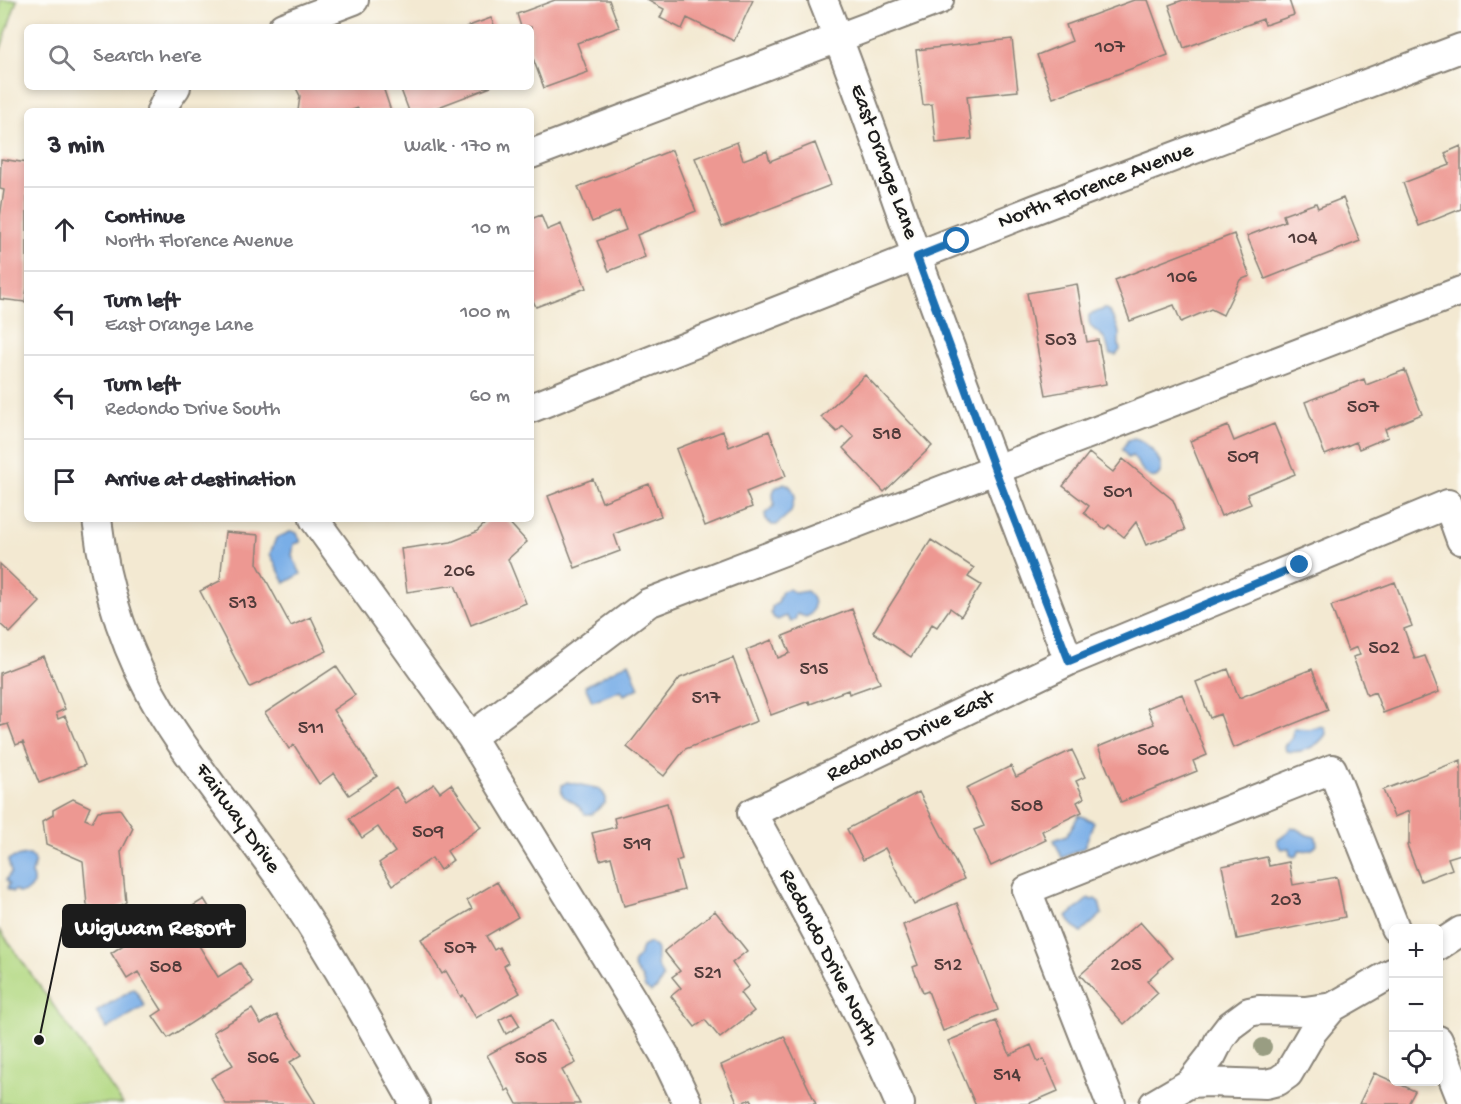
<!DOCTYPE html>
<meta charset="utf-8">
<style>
:root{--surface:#fff;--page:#f2f2f3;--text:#2b2b33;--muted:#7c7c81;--line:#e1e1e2}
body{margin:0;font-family:"Gochi Hand",sans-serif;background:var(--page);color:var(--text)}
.controls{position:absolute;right:18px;bottom:18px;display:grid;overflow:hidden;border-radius:9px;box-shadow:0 3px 9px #0003}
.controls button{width:54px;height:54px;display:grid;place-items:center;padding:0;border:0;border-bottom:2px solid var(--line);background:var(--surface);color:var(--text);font:30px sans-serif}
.stop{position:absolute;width:18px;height:18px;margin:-14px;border:4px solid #1f6fb2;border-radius:50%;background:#fff}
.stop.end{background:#1f6fb2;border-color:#fff;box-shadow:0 2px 6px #0008}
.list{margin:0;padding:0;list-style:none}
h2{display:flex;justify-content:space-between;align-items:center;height:78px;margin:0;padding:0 24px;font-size:26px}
h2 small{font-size:20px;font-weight:400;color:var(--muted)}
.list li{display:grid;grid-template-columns:39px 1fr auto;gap:18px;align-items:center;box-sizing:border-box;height:84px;padding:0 24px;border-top:2px solid var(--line)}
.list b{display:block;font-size:22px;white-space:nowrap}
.list p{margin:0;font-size:20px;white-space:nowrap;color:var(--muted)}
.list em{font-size:20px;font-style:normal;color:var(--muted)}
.icon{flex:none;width:33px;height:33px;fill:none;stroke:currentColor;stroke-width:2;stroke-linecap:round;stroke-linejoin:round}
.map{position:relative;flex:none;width:1461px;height:1104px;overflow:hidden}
.search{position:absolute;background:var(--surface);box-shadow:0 3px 9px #0003;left:24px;top:24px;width:510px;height:66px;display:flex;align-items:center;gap:15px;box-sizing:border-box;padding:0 21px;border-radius:9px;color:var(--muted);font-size:22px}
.panel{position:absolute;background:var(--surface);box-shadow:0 3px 9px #0003;left:24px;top:108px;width:510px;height:414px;border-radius:9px}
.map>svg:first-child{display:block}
.green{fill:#b2d882;stroke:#677a4f;stroke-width:1.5}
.water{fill:#79aee7;stroke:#4a6582;stroke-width:1.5}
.building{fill:#ed9892}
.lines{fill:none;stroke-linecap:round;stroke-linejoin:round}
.minor-casing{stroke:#888277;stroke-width:32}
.minor{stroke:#fff;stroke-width:28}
.tree{fill:#999d82}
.route{stroke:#1f6fb2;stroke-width:8}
.labels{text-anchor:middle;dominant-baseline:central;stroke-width:4.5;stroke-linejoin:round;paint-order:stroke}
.number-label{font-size:20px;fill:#503b3a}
.street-label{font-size:22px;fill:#1c1c1c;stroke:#fdfcf7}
.leader{fill:none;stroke:#1c1c1c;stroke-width:2}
.callout-dot{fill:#1c1c1c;stroke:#fdfcf7;stroke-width:2}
.callout{fill:#1c1c1c;stroke:#1c1c1c;stroke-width:2}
.callout-label{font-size:24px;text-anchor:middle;font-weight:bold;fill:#fff}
</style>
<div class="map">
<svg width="1461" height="1104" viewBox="0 0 1461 1104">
<rect width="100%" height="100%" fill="#fdfcf7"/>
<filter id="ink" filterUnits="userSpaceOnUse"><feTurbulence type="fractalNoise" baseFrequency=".0167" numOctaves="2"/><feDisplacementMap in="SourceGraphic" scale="12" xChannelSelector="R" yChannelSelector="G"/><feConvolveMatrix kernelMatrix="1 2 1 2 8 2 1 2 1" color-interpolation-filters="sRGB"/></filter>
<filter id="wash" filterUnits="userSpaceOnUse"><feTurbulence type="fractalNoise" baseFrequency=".008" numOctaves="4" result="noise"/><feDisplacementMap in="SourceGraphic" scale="24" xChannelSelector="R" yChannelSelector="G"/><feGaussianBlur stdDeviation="1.35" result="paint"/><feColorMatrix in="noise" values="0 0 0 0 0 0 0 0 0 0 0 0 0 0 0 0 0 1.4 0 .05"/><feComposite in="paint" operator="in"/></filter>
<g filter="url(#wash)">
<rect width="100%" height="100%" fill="#f3e9d2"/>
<path class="green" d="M0,0H17L0,51Z
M0,930L123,1104H0Z"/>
<path class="water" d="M1104,309H1106C1112,313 1119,328 1119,335C1119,343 1118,342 1120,350L1116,355L1110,354C1108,350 1107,343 1105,339C1098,330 1087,330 1089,315Z
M1134,438C1145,440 1161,457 1161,468C1161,475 1155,480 1149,476C1143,473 1138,463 1134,458L1132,456L1128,458L1122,449L1128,440Z
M784,483C791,485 794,490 795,497C792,503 793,506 791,512C790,513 778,523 777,525C775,525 773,525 772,525L766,520L765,514L774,506L773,493L775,488Z
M292,531L297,533L301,542L294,544L292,556L301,574L285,583L270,554L276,538Z
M789,589L795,593L807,591C815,598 816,606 810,615L806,617L797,614L795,620L791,622L786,616L778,620L774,618L771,613L772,607L778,602L782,591Z
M629,662L639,688L624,695L621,690L592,701L585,686Z
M1322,726L1325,728L1326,734C1318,747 1301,754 1286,751L1285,746L1291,739L1294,728L1309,729Z
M567,782L600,789L605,796V803L592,814H585C582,810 578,805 573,802C564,796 560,798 562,785Z
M1079,815L1094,822L1084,848L1062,858L1054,840L1067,835Z
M1291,827L1295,828L1307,835L1316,837L1317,845C1312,851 1307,851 1299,850L1298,855L1294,857L1290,855L1289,848L1281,849L1277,843L1278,840L1286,834Z
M26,855H30L34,859C36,867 32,868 32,875C32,877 33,878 33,880C34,889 27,893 19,893L15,890L13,892L9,890L7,888L9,884L6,880L11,872L8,860L11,858Z
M1089,898L1091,900L1095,899L1099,902L1102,914L1081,933L1070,922L1067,917Z
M649,943C662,949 655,953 657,964C658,969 662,973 663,978L657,988L651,992L645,988L642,978L635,970L633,964L639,955L642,947Z
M134,988L145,1006L107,1029L96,1012Z"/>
<g id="blocks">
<path class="building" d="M555,0H609L619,27L577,43L588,72L544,88L531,53V27H521L517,14Z
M647,0H753L734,41L687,18L682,29L660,18L664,9Z
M1134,0H1148L1168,55L1053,98L1037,55L1072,41L1066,25Z
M1183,0H1289L1294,15L1265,25L1263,19L1184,48L1169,5Z
M491,18L495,27H466Z
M1012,39L1018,91L967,96L972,139L936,143L932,104L923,105L916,50Z
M298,87H383L391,111H359L358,108L350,111H298L300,96L296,88Z
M400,87H491L428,111H409Z
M737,142L743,160L767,151L770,161L815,143L831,185L722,227L695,158Z
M1461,146V209L1419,226L1403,183L1450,165L1445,153Z
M672,150L696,211L637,235L645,257L609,271L597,241L626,230L619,211L592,222L578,187Z
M1,159L27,163V287L25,302L0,299V217L4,190L0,189Z
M1343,198L1360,241L1265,279L1247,236L1285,221L1283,215L1316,203L1318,208Z
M541,215L547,230L561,224L586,288L536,307L531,296V219Z
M1234,234L1250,276L1240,280L1223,315L1211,309L1181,322L1174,305L1130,321L1115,280Z
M1077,284L1087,342L1098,340L1106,384L1046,395L1027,293Z
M1405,370L1422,414L1385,429L1388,437L1359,449L1356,442L1325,455L1305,402L1364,379L1366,385Z
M865,375L932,446L884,492L843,448L854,437L843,426L837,432L821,417Z
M1274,424L1295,474L1247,494L1251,504L1221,516L1190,441L1228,426L1234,441Z
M723,431L729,447L769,431L786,476L746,492L752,507L705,526L676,449Z
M1089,453L1113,472L1123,459L1173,500L1185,530L1146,545L1136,522L1124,537L1109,525L1105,529L1084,513L1089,506L1063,486Z
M593,479L602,502L649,484L661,516L614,534L620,551L575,568L548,496Z
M490,519H506L527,542L508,559L526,603L471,625L455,585L407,592L401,549L451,542L476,532Z
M225,532L259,535L257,563L291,626L311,617L327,651L250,687L200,591L220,581Z
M931,540L974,568L968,577L981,585L961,616L950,608L937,627L932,624L911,657L873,632Z
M0,564L40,602L10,633L0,624Z
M1395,582L1412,626L1404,629L1415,659L1425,656L1439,692L1383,713L1375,692L1367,695L1353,657L1360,655L1357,647L1348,651L1331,606Z
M852,609L880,683L849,694L848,690L810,704L809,701L771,715L746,650L772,640L778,658L790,653L783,636Z
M44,656L65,709L56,713L58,719L65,716L85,765L39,783L23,742L16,745L8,724L1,726L0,724V673Z
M733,658L757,721L685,749L664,776L627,747L680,678Z
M336,666L355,695L333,710L377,776L349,795L334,773L319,784L294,745L289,749L265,713Z
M1228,669L1239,698L1312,669L1328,710L1233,748L1220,714L1210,718L1196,682Z
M1182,694L1207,755L1193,761L1197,771L1121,802L1098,747L1154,724L1147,708Z
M1072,750L1085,777L1076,781L1084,798L1077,802L1082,812L1042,831L1046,840L991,866L974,830L984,826L966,788L1011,766L1016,777Z
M1461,760V854L1448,858L1452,869L1421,881L1407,845L1409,844V811L1394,817L1383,790Z
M434,784L440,792L451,784L481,827L447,851L453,860L440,870L432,858L393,885L379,863L395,852L378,827L362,838L349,819L396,787L406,803Z
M919,792L964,879L914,905L885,848L863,860L847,829Z
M73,799L90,807L85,819L92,822L98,811L120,809L133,828L121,852L126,902L108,915L87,905L83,861L46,845L43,821L53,815V810Z
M667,803L682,859L676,861L684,890L624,906L611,857L600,860L592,833L616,827L614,818Z
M1267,857L1269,866L1289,862L1293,885L1337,877L1345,917L1237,939L1222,866Z
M497,882L518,917L486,936L494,950L499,947L508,963L504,966L520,993L476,1018L463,995L461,997L446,971L442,974L421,939L472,909L467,900Z
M204,899L222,928L198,944L218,977L240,963L253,983L168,1038L153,1016L162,1010L138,972L127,979L111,953L177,910L180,914Z
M957,903L998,1010L943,1031L928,991L923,993L913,967L918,965L903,925Z
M715,911L747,951L732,963L749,986L740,993L754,1011L720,1038L705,1020L695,1027L671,996L681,988L672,977L680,971L664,951Z
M1140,922L1172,958L1147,981L1158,993L1124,1024L1080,975Z
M252,1009L261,1024L277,1015L302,1055L290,1062L316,1104H226L211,1078L233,1065L213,1032Z
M512,1013L520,1026L506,1034L499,1020Z
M553,1020L576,1063L562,1070L580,1104H517L509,1089L506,1091L487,1055Z
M996,1021L1010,1055L1031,1045L1038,1062L1044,1059L1058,1091L1028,1104H975L948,1041Z
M784,1036L816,1104H754L751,1099L738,1104L721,1065Z
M1374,1073L1415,1091L1408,1104H1359Z"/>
</g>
</g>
<g filter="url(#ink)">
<use href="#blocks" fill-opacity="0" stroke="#888277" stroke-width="1.5"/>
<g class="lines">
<g class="minor-casing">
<path id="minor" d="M823,0C857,84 886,171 917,257C966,392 1017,527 1069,661
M283,27L354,0
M161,111L166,101L176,87
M531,154L939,0
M531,408L1036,209L1461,48
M97,519C105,588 127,656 163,715C198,772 242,823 280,878C330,950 372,1028 415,1104
M314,519L471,737L633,1001L664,1054L688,1104
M471,737L648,603L1461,291
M1438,946L1461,931
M1333,1007L1313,1031L1288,1074L1278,1081L1266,1084L1209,1082L1190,1083L1212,1055L1220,1039L1230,1026L1249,1012L1259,1010L1305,1011Z
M1333,1007L1394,972
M1438,1040L1461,1098
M900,1104C857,1004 805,909 752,813L1069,661L1448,504L1461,540
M1111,1104L1027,890L1332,769L1395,928
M1154,1104L1190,1083"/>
</g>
<use href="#minor" class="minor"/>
</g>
<circle class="tree" cx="1263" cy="1047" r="9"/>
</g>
<g class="lines" filter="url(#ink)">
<path class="route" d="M957,241L917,257L995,470L1069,661L1300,565"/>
</g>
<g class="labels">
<g class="number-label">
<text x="1110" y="48">107</text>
<text x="1303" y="239">104</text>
<text x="1182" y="278">106</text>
<text x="1061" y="341">503</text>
<text x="1363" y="408">507</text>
<text x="887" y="435">518</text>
<text x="1243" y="458">509</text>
<text x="1118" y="493">501</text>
<text x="459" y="572">206</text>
<text x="243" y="604">513</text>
<text x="1384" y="649">502</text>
<text x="814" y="670">515</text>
<text x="706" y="699">517</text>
<text x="311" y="729">511</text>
<text x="1153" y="751">506</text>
<text x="1027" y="807">508</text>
<text x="428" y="833">509</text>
<text x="637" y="845">519</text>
<text x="1286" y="901">203</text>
<text x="460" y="949">507</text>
<text x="948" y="966">512</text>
<text x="1126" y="966">205</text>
<text x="166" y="968">508</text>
<text x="708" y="974">521</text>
<text x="263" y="1059">506</text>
<text x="531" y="1059">505</text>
<text x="1007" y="1076">514</text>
</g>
<g class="street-label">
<text transform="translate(883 162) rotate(70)">East Orange Lane</text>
<text transform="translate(1096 187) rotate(-21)">North Florence Avenue</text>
<text transform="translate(911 737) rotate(-26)">Redondo Drive East</text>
<text transform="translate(237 819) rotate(54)">Fairway Drive</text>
<text transform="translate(828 958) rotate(63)">Redondo Drive North</text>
</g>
</g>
<path class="leader" d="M39 1040L63 926"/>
<circle class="callout-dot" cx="39" cy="1040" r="6"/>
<rect class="callout" x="63" y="905" width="182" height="42" rx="6"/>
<g class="callout-label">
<text x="154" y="934">Wigwam Resort</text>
</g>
</svg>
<div class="controls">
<button>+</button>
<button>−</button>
<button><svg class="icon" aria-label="locate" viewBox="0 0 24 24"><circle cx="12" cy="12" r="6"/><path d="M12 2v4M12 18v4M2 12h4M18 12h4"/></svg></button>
</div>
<div class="stop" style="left:957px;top:241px"></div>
<div class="stop end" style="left:1300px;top:565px"></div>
<div class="search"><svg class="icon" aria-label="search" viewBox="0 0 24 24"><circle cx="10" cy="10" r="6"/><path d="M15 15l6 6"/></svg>Search here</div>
<section class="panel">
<h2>3 min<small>Walk · 170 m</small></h2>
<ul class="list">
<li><svg class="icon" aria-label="ahead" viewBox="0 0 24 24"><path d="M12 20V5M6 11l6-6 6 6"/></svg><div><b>Continue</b><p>North Florence Avenue</p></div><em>10 m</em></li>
<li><svg class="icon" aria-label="left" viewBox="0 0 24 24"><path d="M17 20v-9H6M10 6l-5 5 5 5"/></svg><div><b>Turn left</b><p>East Orange Lane</p></div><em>100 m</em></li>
<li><svg class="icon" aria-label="left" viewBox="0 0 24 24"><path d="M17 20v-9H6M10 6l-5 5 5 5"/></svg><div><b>Turn left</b><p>Redondo Drive South</p></div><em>60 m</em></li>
<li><svg class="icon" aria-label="arrive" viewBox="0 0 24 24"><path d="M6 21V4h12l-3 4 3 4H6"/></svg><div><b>Arrive at destination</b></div></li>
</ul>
</section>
</div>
